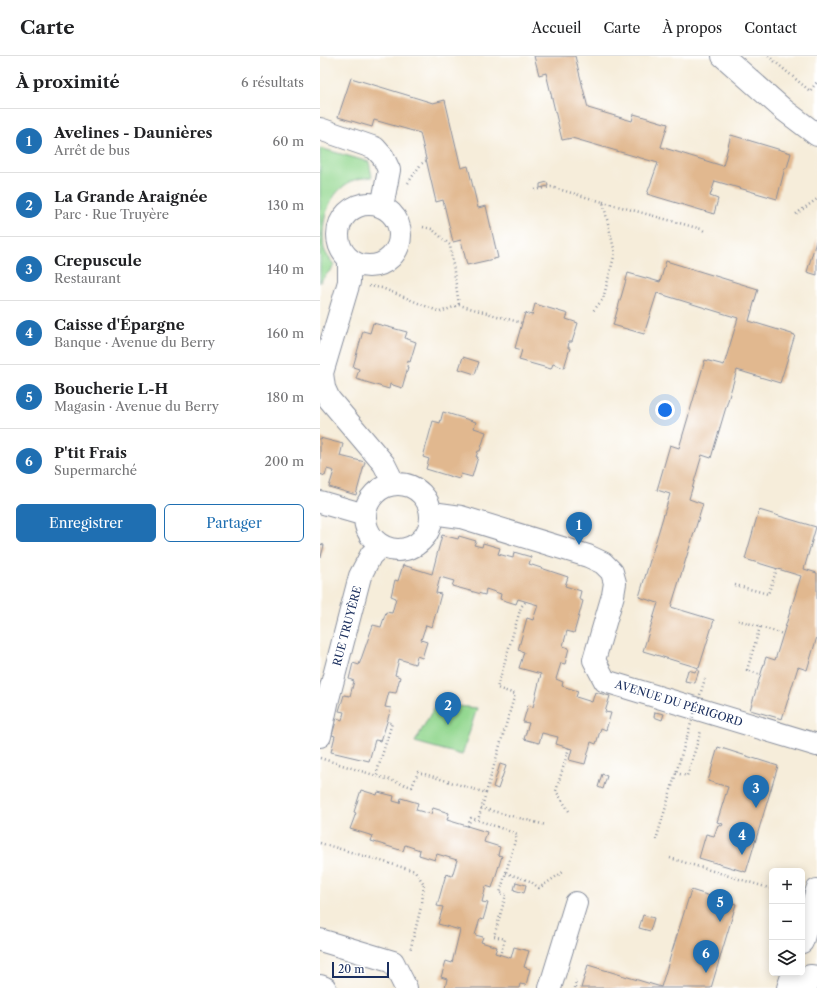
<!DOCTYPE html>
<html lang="fr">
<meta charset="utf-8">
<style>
:root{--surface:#fff;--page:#f2f2f2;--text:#202124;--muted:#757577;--line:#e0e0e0;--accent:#1f6fb2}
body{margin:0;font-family:"Libre Caslon Text",serif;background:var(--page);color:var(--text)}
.controls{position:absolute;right:12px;bottom:12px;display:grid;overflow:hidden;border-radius:6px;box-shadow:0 2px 10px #0003}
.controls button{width:36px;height:36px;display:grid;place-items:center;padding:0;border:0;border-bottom:1px solid var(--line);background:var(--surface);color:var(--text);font:20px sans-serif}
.scale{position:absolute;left:12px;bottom:10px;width:57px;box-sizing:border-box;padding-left:4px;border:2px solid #1b2f5e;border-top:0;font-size:11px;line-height:14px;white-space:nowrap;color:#1b2f5e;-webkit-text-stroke:3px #fff;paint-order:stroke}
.you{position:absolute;left:345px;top:354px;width:14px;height:14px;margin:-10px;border:3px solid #fff;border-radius:50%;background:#1a73e8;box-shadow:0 0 0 6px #1a73e833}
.badge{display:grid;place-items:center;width:26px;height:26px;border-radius:50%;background:var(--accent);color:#fff;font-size:13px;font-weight:700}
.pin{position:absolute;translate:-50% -33px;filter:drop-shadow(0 1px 2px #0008)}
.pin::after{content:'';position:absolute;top:21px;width:14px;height:12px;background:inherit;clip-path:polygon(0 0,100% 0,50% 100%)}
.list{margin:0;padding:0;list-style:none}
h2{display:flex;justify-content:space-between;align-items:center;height:52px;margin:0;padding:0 16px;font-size:17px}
h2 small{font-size:13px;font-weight:400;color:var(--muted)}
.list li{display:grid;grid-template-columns:26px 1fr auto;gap:12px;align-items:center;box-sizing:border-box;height:64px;padding:0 16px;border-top:1px solid var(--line)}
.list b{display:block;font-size:15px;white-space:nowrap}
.list p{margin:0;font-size:13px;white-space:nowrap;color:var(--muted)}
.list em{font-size:13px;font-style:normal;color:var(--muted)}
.actions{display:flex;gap:8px;padding:12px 16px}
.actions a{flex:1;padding:9px 0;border:1px solid var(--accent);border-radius:6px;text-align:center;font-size:14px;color:var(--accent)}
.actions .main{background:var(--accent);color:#fff}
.icon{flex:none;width:22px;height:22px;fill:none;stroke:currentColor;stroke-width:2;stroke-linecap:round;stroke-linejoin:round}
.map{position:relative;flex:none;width:497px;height:932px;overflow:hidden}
header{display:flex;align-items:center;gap:24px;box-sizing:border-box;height:56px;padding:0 20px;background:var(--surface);border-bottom:1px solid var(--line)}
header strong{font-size:19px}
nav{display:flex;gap:22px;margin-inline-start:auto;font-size:14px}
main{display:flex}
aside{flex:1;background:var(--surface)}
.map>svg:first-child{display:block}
.green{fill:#94d891;stroke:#588478}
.building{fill:#e1b88f}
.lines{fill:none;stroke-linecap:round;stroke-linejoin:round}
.minor-casing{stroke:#888e9c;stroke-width:24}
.path{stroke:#888e9c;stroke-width:2.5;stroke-dasharray:1 3;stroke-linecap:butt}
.minor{stroke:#fff;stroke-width:22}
.path-bridge{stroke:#888e9c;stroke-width:2.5;stroke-dasharray:1 3;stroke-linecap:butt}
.labels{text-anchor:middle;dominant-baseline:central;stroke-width:3.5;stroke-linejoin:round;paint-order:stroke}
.street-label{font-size:11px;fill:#1b2f5e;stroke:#fff}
</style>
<header>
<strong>Carte</strong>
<nav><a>Accueil</a><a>Carte</a><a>À propos</a><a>Contact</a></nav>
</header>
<main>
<aside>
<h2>À proximité<small>6 résultats</small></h2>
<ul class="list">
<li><span class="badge">1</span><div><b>Avelines - Daunières</b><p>Arrêt de bus</p></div><em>60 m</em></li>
<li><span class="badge">2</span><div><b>La Grande Araignée</b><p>Parc · Rue Truyère</p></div><em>130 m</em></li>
<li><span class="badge">3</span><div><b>Crepuscule</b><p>Restaurant</p></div><em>140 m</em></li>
<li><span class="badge">4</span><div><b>Caisse d'Épargne</b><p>Banque · Avenue du Berry</p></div><em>160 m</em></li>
<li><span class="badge">5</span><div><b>Boucherie L-H</b><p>Magasin · Avenue du Berry</p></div><em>180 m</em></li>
<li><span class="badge">6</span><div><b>P'tit Frais</b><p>Supermarché</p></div><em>200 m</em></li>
</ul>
<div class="actions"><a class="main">Enregistrer</a><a>Partager</a></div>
</aside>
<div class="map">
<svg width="497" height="932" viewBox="0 0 497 932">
<rect width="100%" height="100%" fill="#fff"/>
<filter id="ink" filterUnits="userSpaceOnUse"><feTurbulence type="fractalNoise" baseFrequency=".025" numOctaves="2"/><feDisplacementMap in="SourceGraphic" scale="8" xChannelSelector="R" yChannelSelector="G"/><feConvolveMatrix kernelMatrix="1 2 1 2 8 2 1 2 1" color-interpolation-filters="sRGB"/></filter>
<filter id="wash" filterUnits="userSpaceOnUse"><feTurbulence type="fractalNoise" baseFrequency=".012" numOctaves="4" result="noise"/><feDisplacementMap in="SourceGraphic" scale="16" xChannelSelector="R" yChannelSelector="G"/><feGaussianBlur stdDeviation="0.9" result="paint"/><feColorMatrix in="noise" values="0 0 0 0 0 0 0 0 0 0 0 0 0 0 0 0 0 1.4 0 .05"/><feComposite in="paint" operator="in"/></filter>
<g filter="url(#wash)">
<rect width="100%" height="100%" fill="#f6edda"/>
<path class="green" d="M0,92L49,106L52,121C46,122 39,122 34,124C8,135 0,166 4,193C6,199 11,204 14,209C11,216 3,220 0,227Z
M116,648L157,652L142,699L95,686Z"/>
<g id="blocks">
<path class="building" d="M214,0H255L268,52L312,65L314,58L348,68L341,91L403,110L411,79L471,97L467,112H465L457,143L395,125L390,140L398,143L394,158L327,138L338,107L252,82L242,84L226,17L219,19Z
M31,22L113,47L125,44L141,112L148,110L158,152L166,150L178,202L147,209L141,184L133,186L123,144L116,146L100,77L54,64L52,71L18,61Z
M227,126L228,130L220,132V128Z
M497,182V219L487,216Z
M346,205L438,233L429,265L475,279L460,327L417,314L391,402L382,399L369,443L383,448L351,551L394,564L379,612L323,595L338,547L319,541L350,438L337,434L350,389L359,392L385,304L404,309L418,262L337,237L324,278L293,269L308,217L340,226Z
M215,248L248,258L246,263L258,267L252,286H249L248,292H250L244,312L233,308L231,313L199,304L202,294L195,292L202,267L205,257L212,259Z
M53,267L87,276L85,282L96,286L90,306L88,305L87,311H88L82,332L70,328L69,333L36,323L39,313L33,311L43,275L50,277Z
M143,301L159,306L155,318L139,313Z
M123,356L156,366L154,372L166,376L160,395H158L156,401H158L152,421L141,418L139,423L106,413L109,403L103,401L113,365L120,367Z
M0,382L23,388L20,400L45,406L36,439L9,431L14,415L7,413L5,420L0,418Z
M439,454L496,471L484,513L497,517V581L487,614L478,611L462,663L430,654L446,601L455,604L481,520L425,503Z
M122,479L138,483L139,480L156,485L154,489L162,491L163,487L180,492L178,498L193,502L194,496L211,501L209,508L248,521L245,530L261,535L259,543L263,545L254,577L247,575L243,590L249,592L245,608L241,607L236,623L243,626L242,630L258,635L256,641L272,646L275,636L290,640L285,656L291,657L286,674L281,672L276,688L271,686L265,708L249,704L252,693L236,688L238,681L222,677L219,687L204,683L209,667L203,666L208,649L213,651L221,618L199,612L204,596L198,594L207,562L213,564L218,549L198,543L196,548L180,543L181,538L166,533L165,539L132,530L134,525L120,521L116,537L121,538L112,571L106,569L101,584L107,586L102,602L97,600L95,608L79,603L75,619L80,621L76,637L69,636L65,651L71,652L67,666L61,685L55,684L49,705L11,696L15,680L12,679L17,662L22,664L24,656L19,655L24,639L30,640L34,625L29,623L33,607L39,609L53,569L61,571L66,556L72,557L76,542L71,540L75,524L78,525L83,509L112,518Z
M0,488L4,489L1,501H0Z
M368,614L375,616L376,614H379L375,627L365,625Z
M335,656L344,658L342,664L334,661Z
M398,691L458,710L426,816L379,802L386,778L394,780L398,769L402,770L403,768L397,766L408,731L388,725Z
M180,708L186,710L178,733L173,731Z
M282,718L287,720L283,733L278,731Z
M41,734L57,739L58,736L74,740L73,745L80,747L81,742L98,747L96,754L111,758L113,752L129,757L127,764L167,776L164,786L180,791L178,799L182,800L172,832L166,830L162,846L168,847L163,864L160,863L155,879L163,881L161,886L177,891L175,897L191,902L194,891L209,895L204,911L210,913L206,929L200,928L199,932H125L127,923L121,921L126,905L132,907L140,874L118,868L123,851L117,850L126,818L132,820L137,804L117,798L115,804L99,799L100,794L85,789L83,795L51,785L53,780L30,773L36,757L34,756Z
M196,826L206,829L204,837L194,834Z
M371,834L416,848L391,932H261L268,909L341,931Z
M323,859L334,862L330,875L319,872Z"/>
</g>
</g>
<g filter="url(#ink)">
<use href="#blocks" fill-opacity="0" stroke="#888e9c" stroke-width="1"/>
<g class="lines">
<g class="minor-casing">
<path id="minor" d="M403,0L464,54L497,79
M0,73L55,92L63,101L69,114L62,151
M18 179a31 31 0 1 1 62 0a31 31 0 1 1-62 0Z
M29,204V226L2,317L4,332L9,343L64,408L74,428
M45 461a33 33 0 1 1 66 0a33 33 0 1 1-66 0Z
M0,446L45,459
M112,457L141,461L268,500L283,507L292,516L295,527L293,539L274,604L285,625L497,689
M0,680L8,643L40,520L51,499L61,490
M0,884L73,906L86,932
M482,886L497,834
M0,930L5,932
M230,932L256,847
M468,932L473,917
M486,932L490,920L497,921"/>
</g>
<path class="path" d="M448,0L490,35L497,26
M88,127L101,108L106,105
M215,134L231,131L283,146L295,197L283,243L273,255
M283,146L381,173L386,176
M476,158L497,143
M103,171L112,173L130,189L139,249
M49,230L62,232L120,256L139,249L202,267
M415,529L448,538L457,513
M418,564L463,578
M440,571L427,614L441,619
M0,702L92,731L98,716L166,737L158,764L197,778L180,837L186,839L174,880L185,883L180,899
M356,717L367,720L381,675
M56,719L72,667L67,666
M166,737L195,638L177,632L201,551L206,545
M161,752L226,769
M249,755L236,735L249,692
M148,770L151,762L158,764
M336,784L368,677
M0,787L95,815L104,828L102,847L90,895
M350,802L452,833
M186,817L210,825L219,832L243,816
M255,932L256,924"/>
<use href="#minor" class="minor"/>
<path class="path-bridge" d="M368,677L385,623"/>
</g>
</g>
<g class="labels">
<g class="street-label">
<text transform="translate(27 570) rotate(-75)">RUE TRUYÈRE</text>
<text transform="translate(359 647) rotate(17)">AVENUE DU PÉRIGORD</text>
</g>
</g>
</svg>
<div class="controls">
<button>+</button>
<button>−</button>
<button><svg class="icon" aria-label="layers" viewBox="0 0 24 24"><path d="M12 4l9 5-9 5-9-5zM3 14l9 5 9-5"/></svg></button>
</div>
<div class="scale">20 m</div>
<div class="you"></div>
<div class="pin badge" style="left:259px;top:489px">1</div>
<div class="pin badge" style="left:128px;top:669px">2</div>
<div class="pin badge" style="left:436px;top:752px">3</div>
<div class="pin badge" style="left:422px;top:799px">4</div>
<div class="pin badge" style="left:400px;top:866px">5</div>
<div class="pin badge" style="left:386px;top:917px">6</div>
</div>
</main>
